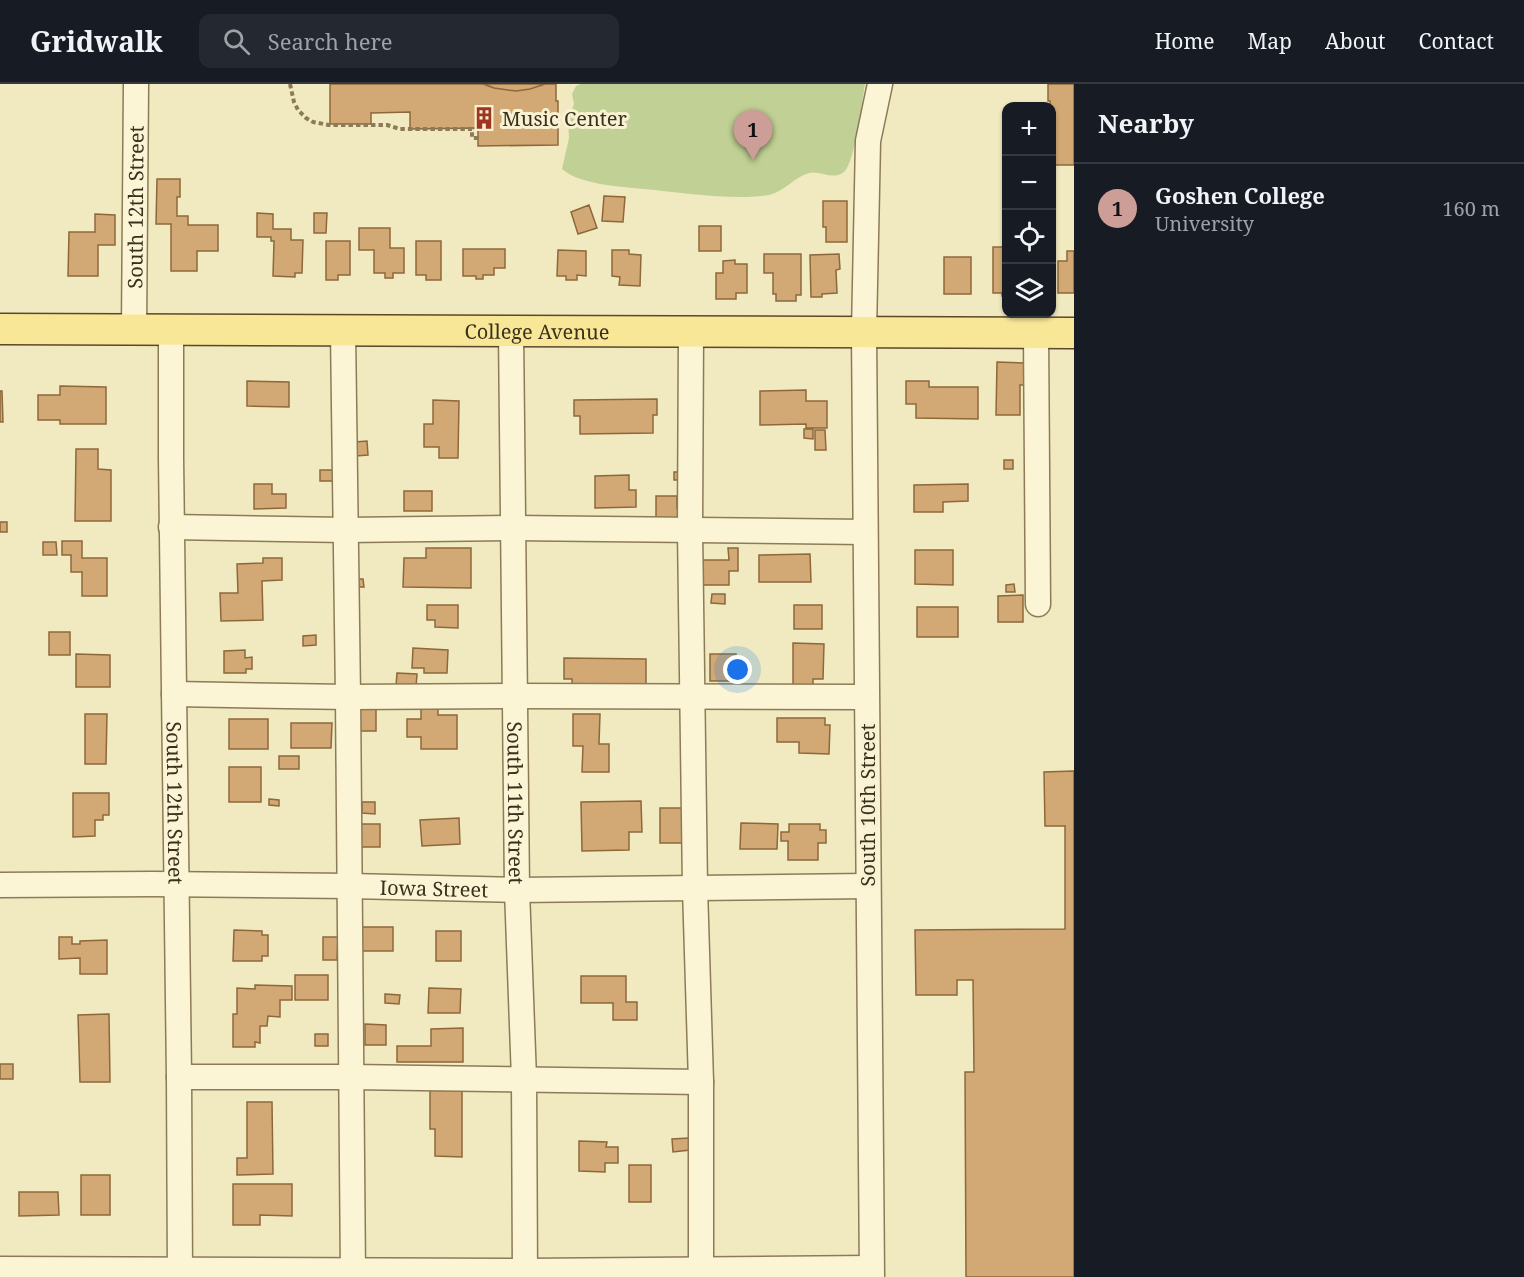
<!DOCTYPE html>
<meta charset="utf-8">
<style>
:root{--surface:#171b24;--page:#242831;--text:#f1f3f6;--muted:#9ea1a6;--line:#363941;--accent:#cd9d97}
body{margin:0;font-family:"Noto Serif",serif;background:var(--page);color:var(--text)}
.controls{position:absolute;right:18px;top:18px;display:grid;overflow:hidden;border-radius:12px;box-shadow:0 2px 4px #0004}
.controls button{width:54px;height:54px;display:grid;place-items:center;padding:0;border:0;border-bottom:2px solid var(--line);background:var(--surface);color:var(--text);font:30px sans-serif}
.you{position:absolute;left:738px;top:586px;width:21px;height:21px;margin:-15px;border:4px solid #fff;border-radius:50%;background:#1a73e8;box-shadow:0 0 0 9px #1a73e833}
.badge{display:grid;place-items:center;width:39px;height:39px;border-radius:50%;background:var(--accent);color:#111;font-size:20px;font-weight:700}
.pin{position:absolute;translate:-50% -50px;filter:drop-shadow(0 2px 3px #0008)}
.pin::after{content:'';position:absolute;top:32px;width:21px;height:18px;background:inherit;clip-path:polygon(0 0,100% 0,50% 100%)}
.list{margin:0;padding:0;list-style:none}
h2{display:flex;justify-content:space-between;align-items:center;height:78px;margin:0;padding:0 24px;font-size:26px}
h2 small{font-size:20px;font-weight:400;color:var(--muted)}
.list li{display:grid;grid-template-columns:39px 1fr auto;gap:18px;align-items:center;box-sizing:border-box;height:90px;padding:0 24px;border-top:2px solid var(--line)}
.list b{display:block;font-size:22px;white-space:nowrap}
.list p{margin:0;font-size:20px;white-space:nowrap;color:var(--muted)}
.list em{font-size:20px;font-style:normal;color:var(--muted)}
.icon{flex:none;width:33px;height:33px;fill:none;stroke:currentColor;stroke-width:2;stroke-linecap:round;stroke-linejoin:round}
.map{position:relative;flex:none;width:1074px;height:1193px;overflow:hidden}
header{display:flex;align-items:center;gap:36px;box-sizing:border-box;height:84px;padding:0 30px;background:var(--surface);border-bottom:2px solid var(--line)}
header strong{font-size:28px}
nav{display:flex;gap:33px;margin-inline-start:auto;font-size:21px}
.search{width:420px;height:54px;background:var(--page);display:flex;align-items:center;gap:15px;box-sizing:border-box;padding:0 21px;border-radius:12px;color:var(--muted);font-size:22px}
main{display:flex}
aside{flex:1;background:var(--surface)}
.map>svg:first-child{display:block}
.green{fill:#c1d094}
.building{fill:#d2a974;stroke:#8d683b;stroke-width:1.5}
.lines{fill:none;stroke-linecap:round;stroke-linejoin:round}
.minor-casing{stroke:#8c7b57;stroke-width:27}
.major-casing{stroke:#5a482c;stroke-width:33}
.path{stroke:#8c7b57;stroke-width:4;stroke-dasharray:4.5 3;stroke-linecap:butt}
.minor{stroke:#fbf5d5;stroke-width:24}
.major{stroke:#f7e796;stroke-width:30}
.labels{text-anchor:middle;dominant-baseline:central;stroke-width:6;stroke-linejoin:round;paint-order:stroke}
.poi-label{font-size:20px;fill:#3b301d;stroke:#f8f2d2;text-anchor:start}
.street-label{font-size:20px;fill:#3b301d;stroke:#f8f2d2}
</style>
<header>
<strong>Gridwalk</strong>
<div class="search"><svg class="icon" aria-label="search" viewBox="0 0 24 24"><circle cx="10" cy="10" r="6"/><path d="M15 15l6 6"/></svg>Search here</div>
<nav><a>Home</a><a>Map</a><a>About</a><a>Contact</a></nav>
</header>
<main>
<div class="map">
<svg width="1074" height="1193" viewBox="0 0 1074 1193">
<rect width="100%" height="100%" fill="#f1eac1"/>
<path class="green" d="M581,0H865C862,18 855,78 844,88C833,97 820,86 809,89C794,93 784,108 769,111C734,116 690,110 655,106C637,104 618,103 600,100C587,97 572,94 562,85L569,54L568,37L574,20L572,10L576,2Z"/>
<path class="building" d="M330,0H483L494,4L516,7L530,5L545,0H556V17H558V61L478,62V44L410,45V28L371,29V40H330Z
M484,0H483H545L530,5L516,7L494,4Z
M1048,0H1074V81H1052V22H1050V17H1048Z
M157,95H180V113H177V132H188V141H218V167H197V187H171V140H156Z
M604,112L625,113L623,138L602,137Z
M823,117H847V158H826V143H823Z
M589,121L597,144L578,150L571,128Z
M257,129L273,130V145H291V156H303L302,189H295V193L273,192L274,157H271V153H257Z
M314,129H327L326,149H314Z
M95,130L115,131V161H98V192H68L69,148H95Z
M699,142H721V167H699Z
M359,144H390V164H404V189H393V194H385V189H374V166H359Z
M326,157H350V191H338V196H326Z
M416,157H441V196H426V191H416Z
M993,163H1006V212H1002V209H993Z
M463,165H505V184H494V191H483V195H476V192H463Z
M558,166L586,167V192L577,191V196H566V192H557Z
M612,166H629V170L641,171L640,202L619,201L620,193L612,192Z
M1067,167H1074V209H1058V177H1067Z
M764,170H801V211H796V217H776V210H773V189H764Z
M839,170L840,185L836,186L837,209L822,210V213H811L810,171Z
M944,173H971V210H944Z
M735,176V180H747V209H736V215H716V189H723V177Z
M997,278L1024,279V301H1020V331H996Z
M247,297L289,298V323L247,322Z
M906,297H929V303H978V335L916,334V320H906Z
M60,302L106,303V340H60V336H38V311H60Z
M806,306V317H827V344H806V340L760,341V307Z
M0,307H2L3,338H0Z
M657,315V331H653V349L580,350V332H574V316Z
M433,316L459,317L458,374H439V363H424V340H433Z
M804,345H813V355L804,354Z
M815,346H825L826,366H815Z
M367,357L368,371L356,372L355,358Z
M76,365H98V385L111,386V437H75Z
M1004,376H1013V385H1004Z
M320,386H334V397H320Z
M674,388H682V396H674Z
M629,391V406H636V423L595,424V392Z
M254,400H272V410H286V424L254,425Z
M968,400V417L943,418V428H914V401Z
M404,407H432V427H404Z
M656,412H677V424H682V438H656Z
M0,438H7V448H0Z
M62,457H82V474H107V512H82V488H71V471H62Z
M43,458H56L57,471H43Z
M426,464H471V504L403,503L404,474H426Z
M728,464H738V487H729V501H703V476H729Z
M915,466H953V501L915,500Z
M810,470L811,498H759V471Z
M263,474H282V496L262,497L263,536L221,537L220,509H238L237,480L263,479Z
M355,495H363L364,503H355Z
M1014,500L1015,508H1006V501Z
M712,510H725V520L711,519Z
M1023,511V538H998V512Z
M427,521H458V544L435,543V536H427Z
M794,521H822V545H794Z
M917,523H958V553H917Z
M49,548H70V571H49Z
M316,551V561L303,562V552Z
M793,559L824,560L823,595H813V604L793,603Z
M413,564L448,566L447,589H424V584H412Z
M245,566V574L252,573V585H246V589H224V567Z
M76,570L110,571V603H76Z
M710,570H736V597H710Z
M564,574L646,575V601H572V595H564Z
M397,589L417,590L416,603L396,602Z
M360,625H376V647H360Z
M421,625H438V631H457V665H421V653H407V635H421Z
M85,630H107L106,680H85Z
M573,630H600L599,660H609V688H582L583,662H573Z
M777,634H825V641H830L829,670L799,669V658H777Z
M229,635H268V665H229Z
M291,639H332L331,664H291Z
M279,672H299V685H279Z
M229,683H261V718H229Z
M1074,687V1193H966L965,988H974L973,896H957V911H916L915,846L1065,845V742H1045L1044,688Z
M73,709H109V731H103V736H95V752L73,753Z
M269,715L279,716V722L269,721Z
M641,717L642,748H629V766L582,767L581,718Z
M362,718H375V730L362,729Z
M660,724H684L683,759H660Z
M459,734L460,760L422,762L420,736Z
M741,739L778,740L777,765H740Z
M361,740H380V763H361Z
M789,740H820V746H826V759H818V776H788V757H781V748H789Z
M362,843H393V867H362Z
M234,846L262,847V851H268V872H262V877H233Z
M436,847H461V877H436Z
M59,853H72V860H80V857L107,856V890H80V874L59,875Z
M323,853H338L337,876H323Z
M295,891H328V916H295Z
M581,892H626V918H637V936H613V919H581Z
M255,901L292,902V916H280V933L268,932L267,942H260V959L255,958V963H233V930H237V904L255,905Z
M429,904L461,905L460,929H428Z
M385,910L400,911L399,920L385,919Z
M109,930L110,998H80L78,931Z
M365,940L386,941V961H365Z
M463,944V978H397V962H431V945Z
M315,950H328V962H315Z
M0,980H13V995H0Z
M430,1006H462V1073L435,1072V1045H430Z
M247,1018H272L273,1090L237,1091V1074H247Z
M689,1054L690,1066L673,1068L672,1055Z
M579,1057L607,1058L606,1063H618V1079H605V1088L579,1087Z
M629,1081H651V1118H629Z
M81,1091H110V1131H81Z
M233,1100H292V1132L260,1131V1141H233Z
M19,1108H58L59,1131L19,1132Z"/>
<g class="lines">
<g class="minor-casing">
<g id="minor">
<path id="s1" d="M134,246L136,0"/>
<path id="s2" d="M171,247V374L179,993L180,1193"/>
<path d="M343,247L348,613L353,1193"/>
<path id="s3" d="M511,247L517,806L524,995L525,1193"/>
<path d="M691,248L690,446L695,804L701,998V1193"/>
<path d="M1036,249L1038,520"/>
<path d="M171,443L345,446L513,444L865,448"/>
<path d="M174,610L348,613L515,612L866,613"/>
<path id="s4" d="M0,801L153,800L350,802L517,806L868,802"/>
<path d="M179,993H351L701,998"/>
<path d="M0,1185L525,1187L871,1184"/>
<path d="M872,1193L864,248L868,57L880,0"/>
</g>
</g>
<g class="major-casing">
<g id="major">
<path id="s5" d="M0,245L1074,249"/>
</g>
</g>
<path class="path" d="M290,0L294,18L298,26L306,34L313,38L329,41H387L400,45H472V54H478"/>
<use href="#minor" class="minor"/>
<use href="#major" class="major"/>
</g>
<defs>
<g id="building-bare" transform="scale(1.8)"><path d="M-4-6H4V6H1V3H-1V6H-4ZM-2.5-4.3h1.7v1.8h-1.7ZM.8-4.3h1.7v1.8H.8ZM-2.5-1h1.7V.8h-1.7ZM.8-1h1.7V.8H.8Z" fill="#a03423" stroke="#f8f2d2" stroke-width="2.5" paint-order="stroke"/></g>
</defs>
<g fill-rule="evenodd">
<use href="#building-bare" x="484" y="34"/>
</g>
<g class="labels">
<g class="poi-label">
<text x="502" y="34">Music Center</text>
</g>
<g class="street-label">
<text stroke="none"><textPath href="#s1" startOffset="123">South 12th Street</textPath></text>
<text stroke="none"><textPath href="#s5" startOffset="537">College Avenue</textPath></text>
<text stroke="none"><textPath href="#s2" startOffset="472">South 12th Street</textPath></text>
<text stroke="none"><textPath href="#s3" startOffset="472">South 11th Street</textPath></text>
<text transform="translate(867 721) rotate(-90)">South 10th Street</text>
<text stroke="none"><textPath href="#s4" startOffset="434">Iowa Street</textPath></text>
</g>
</g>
</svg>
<div class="controls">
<button>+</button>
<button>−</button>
<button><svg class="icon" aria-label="locate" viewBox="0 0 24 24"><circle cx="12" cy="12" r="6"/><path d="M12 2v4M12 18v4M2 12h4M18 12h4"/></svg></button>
<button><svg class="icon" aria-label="layers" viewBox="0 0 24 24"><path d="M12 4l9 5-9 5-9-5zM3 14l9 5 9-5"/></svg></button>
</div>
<div class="you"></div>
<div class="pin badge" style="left:753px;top:76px">1</div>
</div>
<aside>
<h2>Nearby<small></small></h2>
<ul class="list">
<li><span class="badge">1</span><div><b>Goshen College</b><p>University</p></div><em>160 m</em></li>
</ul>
</aside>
</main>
